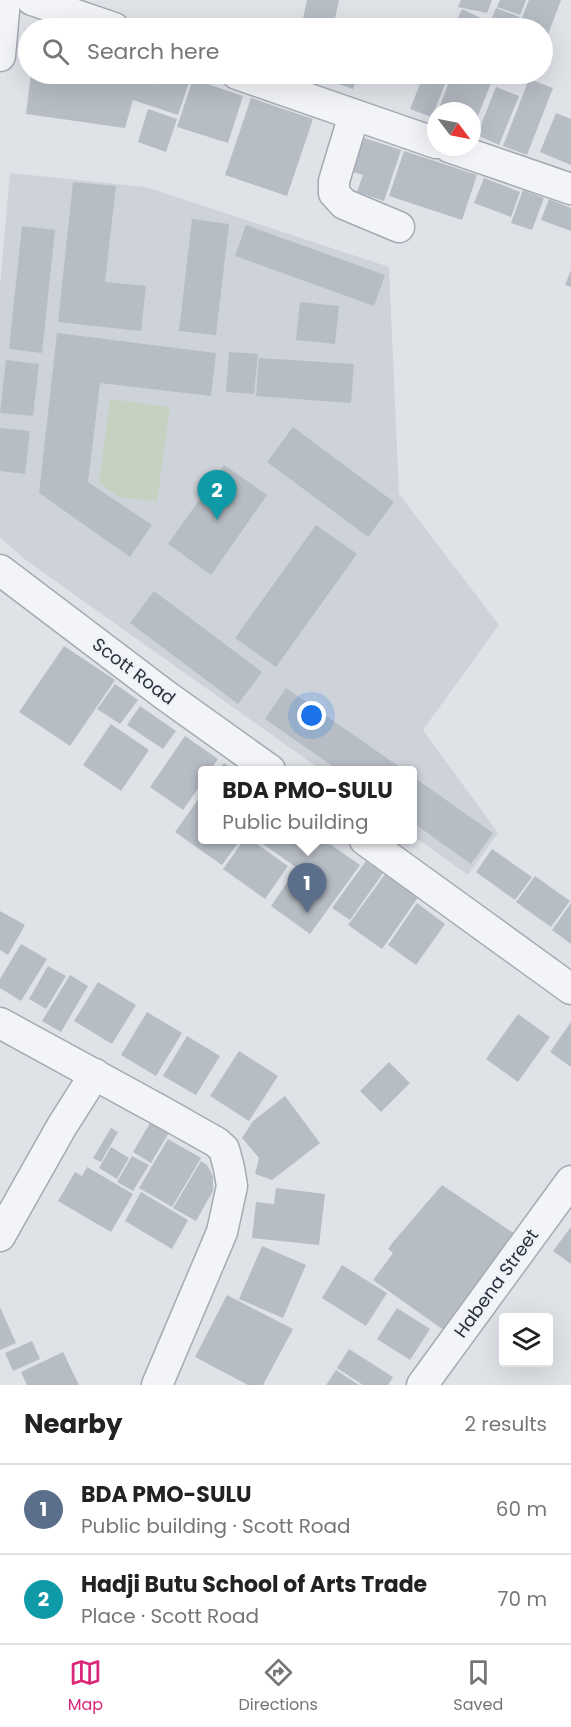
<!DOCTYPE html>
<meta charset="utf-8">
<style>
:root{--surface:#fff;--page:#f6f6f6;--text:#222;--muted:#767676;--line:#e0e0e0;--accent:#db2777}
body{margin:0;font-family:Poppins,sans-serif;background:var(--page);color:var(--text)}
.controls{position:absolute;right:18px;bottom:18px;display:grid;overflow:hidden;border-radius:6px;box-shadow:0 6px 24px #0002}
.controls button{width:54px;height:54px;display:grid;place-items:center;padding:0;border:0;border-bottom:2px solid var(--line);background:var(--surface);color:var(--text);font:30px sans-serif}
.compass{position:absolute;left:427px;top:102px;width:54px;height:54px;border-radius:50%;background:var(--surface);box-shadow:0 6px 24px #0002;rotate:122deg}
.you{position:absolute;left:312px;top:716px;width:21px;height:21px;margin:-15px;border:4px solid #fff;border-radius:50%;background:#1a73e8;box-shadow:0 0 0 9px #1a73e833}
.badge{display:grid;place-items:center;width:39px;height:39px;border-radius:50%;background:var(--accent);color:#fff;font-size:20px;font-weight:700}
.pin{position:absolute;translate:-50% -50px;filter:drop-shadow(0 2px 3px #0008)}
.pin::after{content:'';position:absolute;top:32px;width:21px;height:18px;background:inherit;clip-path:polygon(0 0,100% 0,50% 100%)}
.popup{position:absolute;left:198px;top:766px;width:219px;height:78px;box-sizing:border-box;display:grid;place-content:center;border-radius:6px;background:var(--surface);filter:drop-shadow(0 2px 4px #0005);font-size:20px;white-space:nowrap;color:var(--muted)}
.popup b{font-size:22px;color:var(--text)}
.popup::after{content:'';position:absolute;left:50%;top:100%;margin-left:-12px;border:12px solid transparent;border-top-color:var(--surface)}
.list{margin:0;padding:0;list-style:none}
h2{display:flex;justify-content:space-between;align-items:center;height:78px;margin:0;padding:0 24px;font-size:26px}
h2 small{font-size:20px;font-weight:400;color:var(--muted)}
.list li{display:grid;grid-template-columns:39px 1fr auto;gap:18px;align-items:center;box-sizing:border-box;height:90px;padding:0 24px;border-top:2px solid var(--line)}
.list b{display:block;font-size:22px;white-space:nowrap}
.list p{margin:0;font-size:20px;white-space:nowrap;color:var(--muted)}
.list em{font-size:20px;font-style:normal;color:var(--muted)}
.icon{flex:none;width:33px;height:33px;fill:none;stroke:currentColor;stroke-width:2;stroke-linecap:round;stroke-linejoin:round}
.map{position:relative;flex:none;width:571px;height:1385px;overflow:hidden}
.search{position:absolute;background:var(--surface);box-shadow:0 6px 24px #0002;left:18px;right:18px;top:18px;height:66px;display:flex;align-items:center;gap:15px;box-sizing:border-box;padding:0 21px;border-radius:33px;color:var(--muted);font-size:22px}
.sheet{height:258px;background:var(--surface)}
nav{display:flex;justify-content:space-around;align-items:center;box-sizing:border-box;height:84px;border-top:2px solid var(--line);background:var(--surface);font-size:16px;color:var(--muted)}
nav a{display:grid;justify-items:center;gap:3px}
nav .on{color:var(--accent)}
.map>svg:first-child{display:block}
.built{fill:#ced3da}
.green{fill:#c6d2c1}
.building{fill:#b7bdc5}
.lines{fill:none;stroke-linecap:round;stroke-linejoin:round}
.minor-casing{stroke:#a5aab2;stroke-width:33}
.minor{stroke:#f2f4f7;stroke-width:30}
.labels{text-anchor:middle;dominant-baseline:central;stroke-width:4.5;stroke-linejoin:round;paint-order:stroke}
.street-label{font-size:18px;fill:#29323f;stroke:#eff2f6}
</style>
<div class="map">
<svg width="571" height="1385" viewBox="0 0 571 1385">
<rect width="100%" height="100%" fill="#dfe3e8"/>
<path class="built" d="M10,173L146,187L389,267L399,494L499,625L423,730L498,833L468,875L412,835V770H321L23,558L0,537V286Z"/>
<path class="green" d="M110,399L170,407L157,502L118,497L99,483Z"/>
<path class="building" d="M307,0H339L333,28H301Z
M461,0H492L487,13L458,7Z
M500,0H526L520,15L497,7Z
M529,0H561L543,48L542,28H518Z
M496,8L520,17L516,28H488Z
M462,9L485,20L481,28H453Z
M31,74H141L137,89L142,74H157L153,91L158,74H184L191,76L178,115L133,100L125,128L26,114Z
M322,74H359L353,89L320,77Z
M424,74H449L432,117L410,109Z
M452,74H467L491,83L472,131V111H438Z
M193,79L243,96L228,143L177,127Z
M529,79L553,88L527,155L503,146Z
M496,87L519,96L499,145L477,135Z
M251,98L313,119L287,196L225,175Z
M148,109L177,119L166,152L138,142Z
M556,113L571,119V165L540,152Z
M355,135L401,150L384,201L357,192L363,175L344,169Z
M404,151L477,175L462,220L389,196Z
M484,178L520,192L511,217L474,203Z
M73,182L116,186L105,282L146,286L141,331L58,322Z
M523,190L544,198L532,230L511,223Z
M549,199L571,208V231L541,220Z
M192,219L229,224L216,335L179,331Z
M246,225L385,275L374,306L235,256Z
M22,226L55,230L42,353L9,349Z
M571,270V287L565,285Z
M300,302L339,306L335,344L296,340Z
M57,333L216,353L211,396L100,383L88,482L152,525L130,557L39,493Z
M229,352L258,354L254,394L226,392Z
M259,358L354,364L351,403L256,396Z
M6,360L39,364L33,416L0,413Z
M293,427L394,502L368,537L267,462Z
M0,428L30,431L25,474L0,471Z
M224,465L267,495L211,575L168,544Z
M316,525L357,554L276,667L235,638Z
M154,591L262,672L238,704L130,623Z
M64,646L115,680L70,746L19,712Z
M115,684L138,700L120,724L97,709Z
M286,688L404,770H338L265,719Z
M140,706L176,731L163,749L127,725Z
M111,724L149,750L121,791L83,765Z
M185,736L218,759L210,770H202V783L183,810L150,787Z
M224,763L234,770H219Z
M412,776L493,833L471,864L412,822Z
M202,794V840H240L222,865L175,832Z
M244,840H251L288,866L265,899L223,869Z
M265,840H324L360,865L310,934L271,906L297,868L263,844Z
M492,849L532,877L515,900L476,872Z
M366,861L383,873L350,920L332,908Z
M386,873L419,896L382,949L348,925Z
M535,876L570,901L551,927L516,902Z
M417,903L445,924L416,965L388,945Z
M571,903V944L552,930Z
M0,911L25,925L8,955L0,950Z
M21,944L47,959L21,1001L0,988V979Z
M48,966L66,976L46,1009L29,999Z
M70,975L88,986L61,1032L42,1021Z
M98,982L136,1005L112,1044L74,1021Z
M147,1012L182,1033L156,1076L121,1055Z
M518,1014L550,1037L518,1082L486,1059Z
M571,1022V1067L550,1052Z
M187,1036L220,1056L196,1095L163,1076Z
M239,1051L278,1076L249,1121L210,1096Z
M389,1062L410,1083L381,1112L360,1091Z
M285,1096L320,1143L272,1180L255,1174L259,1158L242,1138L253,1121Z
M153,1118L171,1129L151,1163L133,1152Z
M111,1128L118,1132L101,1162L93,1158Z
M168,1139L201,1158L172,1207L139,1188Z
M111,1147L129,1158L117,1179L99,1168Z
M132,1156L149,1165L133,1191L117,1182Z
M201,1161L207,1165L213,1176V1191L196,1221L173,1208Z
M87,1167L133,1194L111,1232L58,1201L75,1172L82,1176Z
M442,1185L515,1234L445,1331L373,1280L393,1253L388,1249L393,1242Z
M276,1188L325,1194L319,1245L252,1238L256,1202L274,1204Z
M141,1192L188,1220L172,1249L125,1221Z
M571,1227V1264L553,1251Z
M262,1246L306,1265L283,1318L239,1299Z
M342,1265L387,1293L366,1326L322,1298Z
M227,1295L293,1329L263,1385H248L195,1357Z
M0,1307L16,1343L0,1350Z
M397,1308L430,1329L410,1360L377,1339Z
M32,1341L40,1359L13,1371L5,1353Z
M349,1349L393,1377L388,1385H363L337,1368Z
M63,1352L79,1385H27L21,1372Z
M336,1370L359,1385H326Z"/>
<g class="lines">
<g class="minor-casing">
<path id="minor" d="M32,0L114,28
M0,56L5,0
M237,74L436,143
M354,115L334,181V193L344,204L399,227
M449,147L571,189
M0,570L165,695L270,770
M365,840L571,989
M0,1023L161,1111L216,1142L224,1149L229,1168L232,1186L222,1232L157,1385
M0,1236L62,1126L95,1074
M422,1385L571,1181"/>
</g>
<use href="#minor" class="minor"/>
</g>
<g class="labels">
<g class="street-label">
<text transform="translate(134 671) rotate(37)">Scott Road</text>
<text transform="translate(496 1283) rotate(-54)">Habena Street</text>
</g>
</g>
</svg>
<div class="controls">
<button><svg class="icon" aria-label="layers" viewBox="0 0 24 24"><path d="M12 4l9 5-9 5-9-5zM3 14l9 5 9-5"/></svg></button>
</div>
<svg class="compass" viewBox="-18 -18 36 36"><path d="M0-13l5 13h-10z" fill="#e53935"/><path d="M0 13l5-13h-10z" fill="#767676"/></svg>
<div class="you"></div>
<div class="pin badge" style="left:307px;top:913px;background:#5c6f8a">1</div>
<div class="popup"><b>BDA PMO-SULU</b>Public building</div>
<div class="pin badge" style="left:217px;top:520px;background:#0f9aa8">2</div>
<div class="search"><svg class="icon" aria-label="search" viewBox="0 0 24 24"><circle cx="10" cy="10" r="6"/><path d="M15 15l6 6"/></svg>Search here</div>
</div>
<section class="sheet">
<h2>Nearby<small>2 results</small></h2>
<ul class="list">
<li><span class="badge" style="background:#5c6f8a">1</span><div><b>BDA PMO-SULU</b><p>Public building · Scott Road</p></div><em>60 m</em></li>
<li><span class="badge" style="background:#0f9aa8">2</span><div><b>Hadji Butu School of Arts Trade</b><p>Place · Scott Road</p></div><em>70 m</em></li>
</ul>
</section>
<nav>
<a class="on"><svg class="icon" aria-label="map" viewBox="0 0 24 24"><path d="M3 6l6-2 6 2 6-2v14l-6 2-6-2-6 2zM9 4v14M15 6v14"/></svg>Map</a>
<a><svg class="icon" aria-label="directions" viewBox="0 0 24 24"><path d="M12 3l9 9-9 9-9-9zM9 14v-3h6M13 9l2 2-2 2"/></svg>Directions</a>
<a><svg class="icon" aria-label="saved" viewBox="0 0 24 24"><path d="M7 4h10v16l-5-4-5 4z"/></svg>Saved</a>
</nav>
